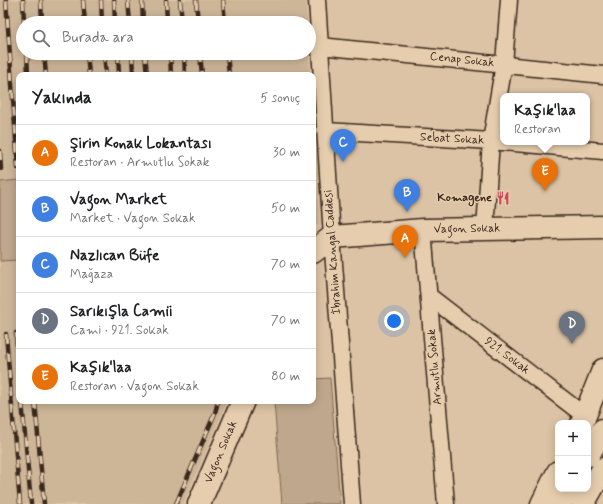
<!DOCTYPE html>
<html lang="tr">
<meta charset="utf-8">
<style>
:root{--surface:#fff;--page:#f2f2f2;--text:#202124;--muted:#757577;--line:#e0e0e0;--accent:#d1495b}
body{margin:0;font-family:Mynerve,sans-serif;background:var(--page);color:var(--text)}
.controls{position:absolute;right:12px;bottom:12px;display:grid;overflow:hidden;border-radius:8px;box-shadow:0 2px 10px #0003}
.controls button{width:36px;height:36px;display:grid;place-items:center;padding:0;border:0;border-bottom:1px solid var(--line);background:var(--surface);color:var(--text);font:20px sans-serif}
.you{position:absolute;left:394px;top:321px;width:14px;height:14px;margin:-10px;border:3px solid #fff;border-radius:50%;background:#1a73e8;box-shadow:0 0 0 6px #1a73e833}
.badge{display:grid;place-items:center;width:26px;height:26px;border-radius:50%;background:var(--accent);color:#fff;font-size:13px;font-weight:700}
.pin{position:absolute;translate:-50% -33px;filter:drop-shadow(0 1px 2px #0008)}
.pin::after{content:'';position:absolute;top:21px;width:14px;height:12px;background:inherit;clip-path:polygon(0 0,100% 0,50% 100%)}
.popup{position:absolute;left:500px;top:93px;width:90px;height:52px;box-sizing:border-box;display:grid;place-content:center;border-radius:8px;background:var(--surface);filter:drop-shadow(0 1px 3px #0005);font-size:13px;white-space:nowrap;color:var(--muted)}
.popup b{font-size:15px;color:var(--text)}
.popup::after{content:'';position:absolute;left:50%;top:100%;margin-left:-8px;border:8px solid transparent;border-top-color:var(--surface)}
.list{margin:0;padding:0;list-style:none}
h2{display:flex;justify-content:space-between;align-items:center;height:52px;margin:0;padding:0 16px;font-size:17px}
h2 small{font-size:13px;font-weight:400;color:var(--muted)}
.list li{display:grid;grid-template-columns:26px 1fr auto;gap:12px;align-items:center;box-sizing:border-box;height:56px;padding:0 16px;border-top:1px solid var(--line)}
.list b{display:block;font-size:15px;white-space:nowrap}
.list p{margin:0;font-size:13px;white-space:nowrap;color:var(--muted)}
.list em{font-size:13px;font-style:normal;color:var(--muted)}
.icon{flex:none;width:22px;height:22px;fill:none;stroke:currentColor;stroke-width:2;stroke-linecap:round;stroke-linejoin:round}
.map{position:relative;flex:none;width:603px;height:504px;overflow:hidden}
.search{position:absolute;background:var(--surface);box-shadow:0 2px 10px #0003;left:16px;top:16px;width:300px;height:44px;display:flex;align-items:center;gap:10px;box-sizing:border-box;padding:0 14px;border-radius:22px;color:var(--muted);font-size:15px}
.panel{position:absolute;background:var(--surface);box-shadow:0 2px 10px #0003;left:16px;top:72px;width:300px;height:332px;border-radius:8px}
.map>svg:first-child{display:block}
.built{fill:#cdb598}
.green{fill:#bea78c;stroke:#7c6855}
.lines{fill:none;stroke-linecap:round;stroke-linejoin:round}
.minor-casing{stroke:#3b2a1e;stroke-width:19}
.secondary-casing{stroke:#3b2a1e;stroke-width:25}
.primary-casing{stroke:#3b2a1e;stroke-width:25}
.minor{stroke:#e6cdae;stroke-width:16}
.secondary{stroke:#e6cdae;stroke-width:22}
.primary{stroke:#e6cdae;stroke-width:22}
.rail-casing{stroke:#3b2a1e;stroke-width:4.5}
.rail{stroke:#e6cdae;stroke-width:3;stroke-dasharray:9;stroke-linecap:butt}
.labels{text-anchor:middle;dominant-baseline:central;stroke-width:3;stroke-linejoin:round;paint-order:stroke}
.street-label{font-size:12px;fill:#3b2a1e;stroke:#e6cdae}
.poi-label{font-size:12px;font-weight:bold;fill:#3b2a1e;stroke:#e6cdae;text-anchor:end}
</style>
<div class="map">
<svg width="603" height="504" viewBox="0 0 603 504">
<rect width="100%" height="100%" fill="#dcc3a5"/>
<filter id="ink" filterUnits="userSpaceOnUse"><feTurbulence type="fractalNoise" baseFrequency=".025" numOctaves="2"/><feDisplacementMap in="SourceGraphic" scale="8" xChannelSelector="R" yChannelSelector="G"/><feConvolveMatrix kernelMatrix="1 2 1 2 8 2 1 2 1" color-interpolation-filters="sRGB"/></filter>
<g filter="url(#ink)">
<path class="built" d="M0,0H306L307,23H23V53H309L310,75H19V401H227L183,504H0Z
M313,123L319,225H313Z"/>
<path class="green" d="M19,180V260L0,261V182Z
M330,378L340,504H282L274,401H313V379Z"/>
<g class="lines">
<g class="minor-casing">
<path id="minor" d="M317,0L332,237L352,504
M320,46L603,75
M326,131L491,141L603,151
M485,229L491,141L504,64L509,0
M423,230L446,504
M429,296L585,416"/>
</g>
<g class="secondary-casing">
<path id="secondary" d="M313,252L332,237L423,230L603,227
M588,455L603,430
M199,504L243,401
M560,504L567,489
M583,504L603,469"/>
</g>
<g class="primary-casing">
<path id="primary" d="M582,423L603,370
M542,504L558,472"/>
</g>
<use href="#minor" class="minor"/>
<use href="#secondary" class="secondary"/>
<use href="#primary" class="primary"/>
<g class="rail-casing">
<path id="rail" d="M6,0L18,168
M23,0L24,23
M41,0L42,23
M83,0L85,23
M101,0L102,23
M114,0L115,23
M128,0L130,23
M142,0L143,23
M166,0L167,23
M180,0L182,23
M196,0L198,23
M223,0L225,23
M27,53L28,75
M44,53L46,75
M87,53L89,75
M104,53L106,75
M118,53L119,75
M132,53L133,75
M145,53L147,75
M170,53L171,75
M184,53L185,75
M200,53L202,75
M227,53L229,75
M0,151L1,169
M16,333L19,366
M6,334L20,504
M22,401L31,504
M35,401L44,504
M176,504L215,413L218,401"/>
</g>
<use href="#rail" class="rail"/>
</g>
</g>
<defs>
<g id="restaurant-bare" transform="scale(1.08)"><path d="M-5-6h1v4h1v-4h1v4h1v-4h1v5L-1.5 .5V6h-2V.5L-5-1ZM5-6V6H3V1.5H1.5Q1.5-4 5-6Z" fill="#d1495b" stroke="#e6cdae" stroke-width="2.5" paint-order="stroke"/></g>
</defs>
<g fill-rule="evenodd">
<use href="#restaurant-bare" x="503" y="198"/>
</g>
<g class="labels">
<g class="street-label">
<text transform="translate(462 60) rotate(6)">Cenap Sokak</text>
<text transform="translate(452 139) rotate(3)">Sebat Sokak</text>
<text transform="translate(467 229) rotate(-1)">Vagon Sokak</text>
<text transform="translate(333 252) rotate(-94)">İbrahim Kangal Caddesi</text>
<text transform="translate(507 356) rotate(37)">921. Sokak</text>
<text transform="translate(435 367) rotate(-95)">Armutlu Sokak</text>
<text transform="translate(221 452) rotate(-67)">Vagon Sokak</text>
</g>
<g class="poi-label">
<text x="492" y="198">Komagene</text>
</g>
</g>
</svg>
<div class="controls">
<button>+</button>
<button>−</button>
</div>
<div class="you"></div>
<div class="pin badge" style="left:405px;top:258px;background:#e8710a">A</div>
<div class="pin badge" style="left:407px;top:212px;background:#3f7fe0">B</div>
<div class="pin badge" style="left:343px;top:162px;background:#3f7fe0">C</div>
<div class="pin badge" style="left:572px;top:344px;background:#6b7280">D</div>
<div class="pin badge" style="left:545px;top:191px;background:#e8710a">E</div>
<div class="popup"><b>Kaşık'laa</b>Restoran</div>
<div class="search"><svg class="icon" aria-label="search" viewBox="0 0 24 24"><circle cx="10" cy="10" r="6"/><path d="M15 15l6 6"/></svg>Burada ara</div>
<section class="panel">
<h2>Yakında<small>5 sonuç</small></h2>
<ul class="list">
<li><span class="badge" style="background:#e8710a">A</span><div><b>Şirin Konak Lokantası</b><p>Restoran · Armutlu Sokak</p></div><em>30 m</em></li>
<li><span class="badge" style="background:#3f7fe0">B</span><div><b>Vagon Market</b><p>Market · Vagon Sokak</p></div><em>50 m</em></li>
<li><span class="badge" style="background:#3f7fe0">C</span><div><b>Nazlıcan Büfe</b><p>Mağaza</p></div><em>70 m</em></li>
<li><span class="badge" style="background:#6b7280">D</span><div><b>Sarıkışla Camii</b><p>Cami · 921. Sokak</p></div><em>70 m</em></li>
<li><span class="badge" style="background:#e8710a">E</span><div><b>Kaşık'laa</b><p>Restoran · Vagon Sokak</p></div><em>80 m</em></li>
</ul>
</section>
</div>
